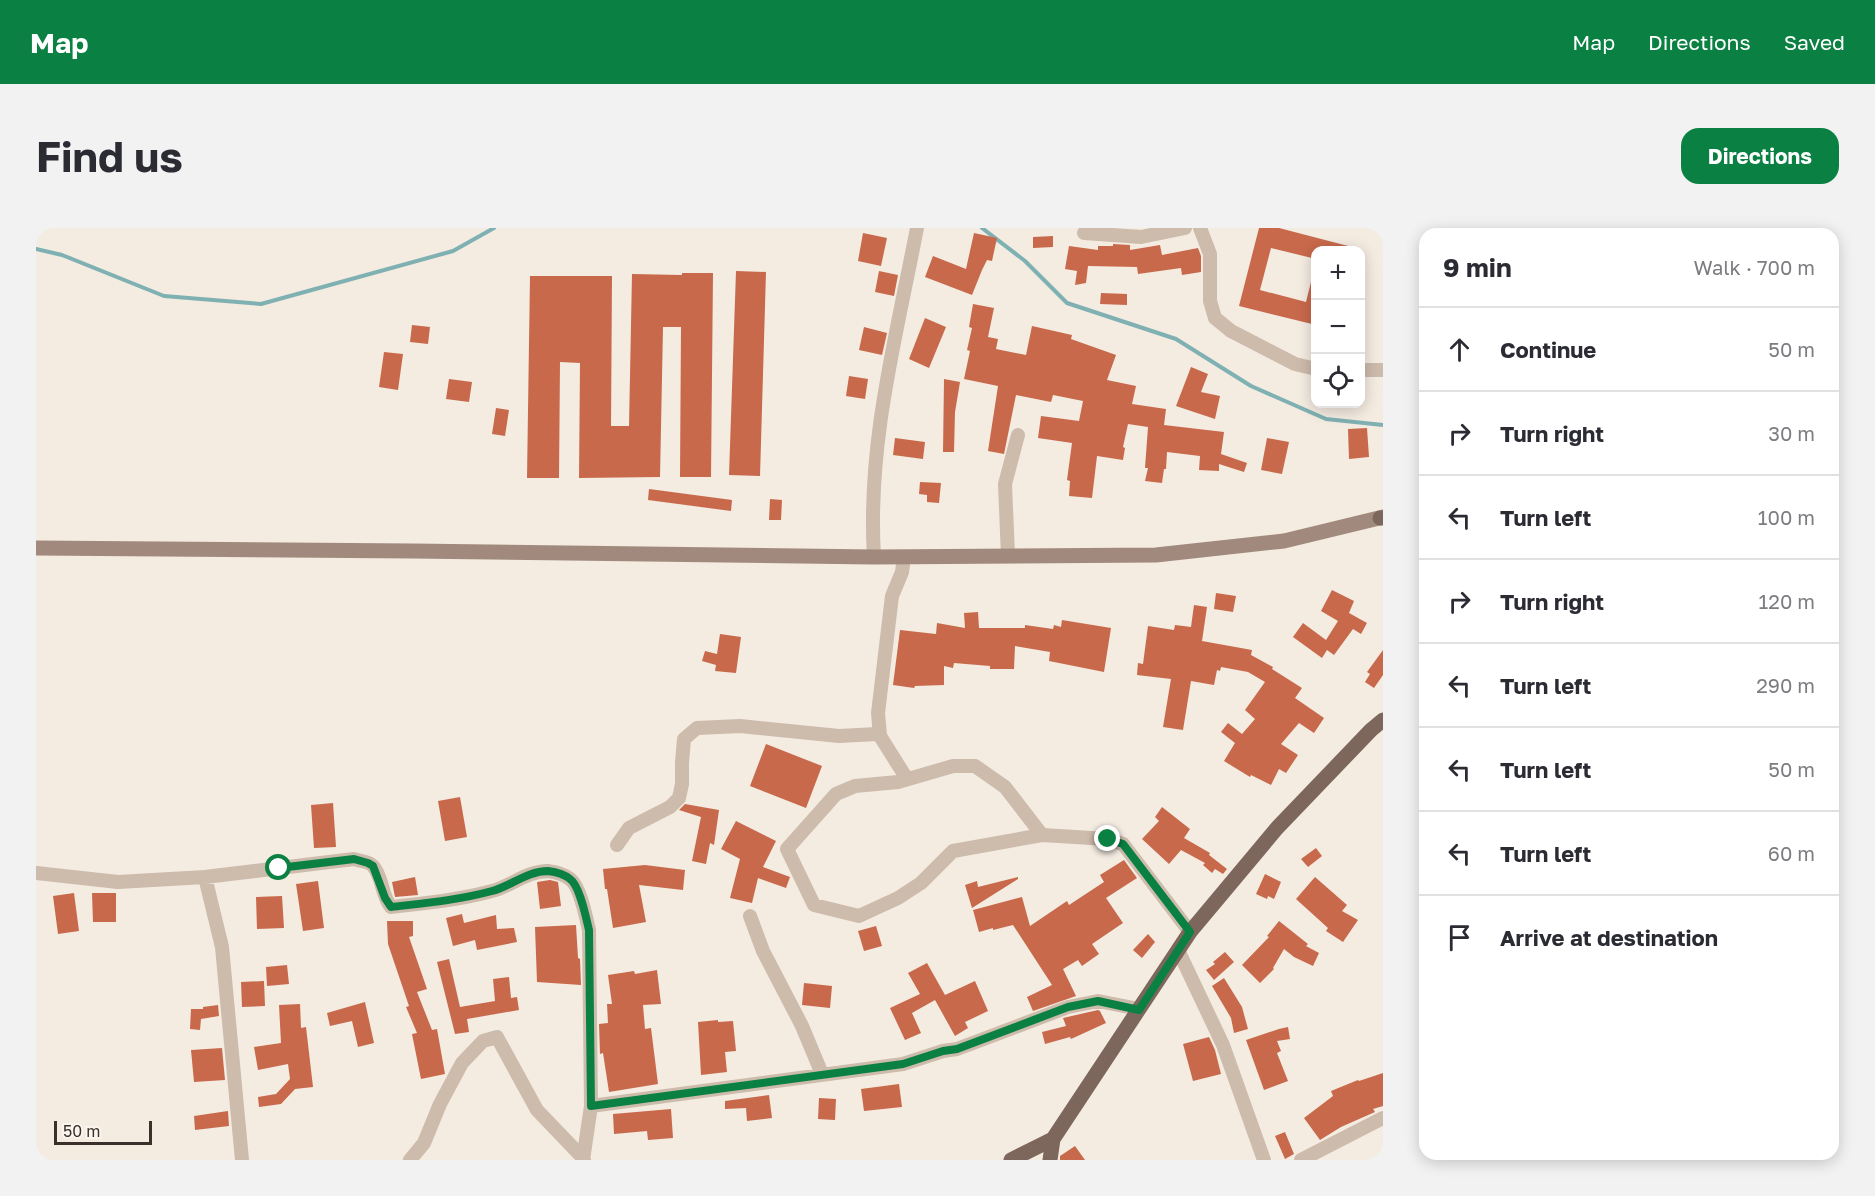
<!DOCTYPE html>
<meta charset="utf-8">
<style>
:root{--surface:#fff;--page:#f2f2f3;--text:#2b2b33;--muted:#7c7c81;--line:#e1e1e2;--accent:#0b8043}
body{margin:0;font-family:"Golos Text",sans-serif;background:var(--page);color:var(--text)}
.controls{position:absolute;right:18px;top:18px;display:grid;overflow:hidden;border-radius:12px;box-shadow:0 3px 15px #0003}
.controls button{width:54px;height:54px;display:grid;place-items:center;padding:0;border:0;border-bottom:2px solid var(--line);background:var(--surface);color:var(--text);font:30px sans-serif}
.scale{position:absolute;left:18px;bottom:15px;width:98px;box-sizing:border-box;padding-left:6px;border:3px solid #3b302b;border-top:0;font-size:16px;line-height:21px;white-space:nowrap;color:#3b302b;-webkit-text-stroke:4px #fbf5ee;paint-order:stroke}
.stop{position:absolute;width:18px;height:18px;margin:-14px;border:4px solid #0b8043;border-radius:50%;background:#fff}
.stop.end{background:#0b8043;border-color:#fff;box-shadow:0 2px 6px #0008}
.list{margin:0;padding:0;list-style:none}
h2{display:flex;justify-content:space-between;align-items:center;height:78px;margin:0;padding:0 24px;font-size:26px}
h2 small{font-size:20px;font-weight:400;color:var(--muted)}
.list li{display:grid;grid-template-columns:39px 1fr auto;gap:18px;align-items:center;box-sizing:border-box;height:84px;padding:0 24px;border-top:2px solid var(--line)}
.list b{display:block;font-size:22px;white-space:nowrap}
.list em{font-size:20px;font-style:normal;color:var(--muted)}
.icon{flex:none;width:33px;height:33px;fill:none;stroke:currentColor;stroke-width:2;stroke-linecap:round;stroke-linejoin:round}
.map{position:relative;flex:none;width:1347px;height:932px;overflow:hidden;border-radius:18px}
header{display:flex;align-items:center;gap:36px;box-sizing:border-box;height:84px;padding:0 30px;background:var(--accent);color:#fff}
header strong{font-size:28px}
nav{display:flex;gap:33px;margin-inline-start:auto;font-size:21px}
.intro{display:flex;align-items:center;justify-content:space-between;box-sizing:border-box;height:144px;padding:0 36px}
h1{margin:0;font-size:42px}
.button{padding:15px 27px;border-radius:18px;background:var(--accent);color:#fff;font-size:21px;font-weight:700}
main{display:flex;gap:36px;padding:0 36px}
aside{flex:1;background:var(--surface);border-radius:18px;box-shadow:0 3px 15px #0003}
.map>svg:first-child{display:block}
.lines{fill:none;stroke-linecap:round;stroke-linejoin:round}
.stream{stroke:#7fb0b2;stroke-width:4}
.building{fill:#c8694b}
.street{stroke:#cdbbac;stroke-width:14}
.secondary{stroke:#a18a7d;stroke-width:15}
.primary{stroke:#7d675c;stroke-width:15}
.route{stroke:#0b8043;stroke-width:8}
</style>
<header>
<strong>Map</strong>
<nav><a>Map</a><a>Directions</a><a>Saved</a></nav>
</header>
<div class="intro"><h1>Find us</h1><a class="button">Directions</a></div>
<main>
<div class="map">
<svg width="1347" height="932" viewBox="0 0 1347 932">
<rect width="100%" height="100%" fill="#f4ebe1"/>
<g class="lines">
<path class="stream" d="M946,0L989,33L1031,75L1140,111L1215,158L1290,191L1347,197
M0,21L26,27L128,68L225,76L417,23L458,0"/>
</g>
<path class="building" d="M1223,0H1243L1316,19V22H1280V31L1235,20L1224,62L1270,74L1276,50H1280V97L1203,78Z
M827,5L851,10L845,38L822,33Z
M938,5L961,10L956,33L951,32L946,42L936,67L889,49L897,28L930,41Z
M1017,8V19L997,20V9Z
M1077,16L1094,17V22L1124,17L1126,27L1162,20L1165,28V44L1146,47L1145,40L1102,46L1101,39L1052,38L1050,55L1039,57L1041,43L1029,41L1033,18L1062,22V18H1077Z
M700,43L730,44L724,248L693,247Z
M843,43L862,47L858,68L839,64Z
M646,45H677L675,249H644L645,99H627L624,249L543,250L544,135L524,134L523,250H491L494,48H576L575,198H593L596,46L646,47Z
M1065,65L1091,66V77L1064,76Z
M937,76L958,80L952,109L962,111L960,121L990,127L996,98L1036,107L1035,111L1080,127L1071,152L1100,158L1096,176L1130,181L1128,197L1188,204L1185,226L1211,235L1208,244L1183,236V243L1163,242L1164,228L1131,224L1130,241H1128L1126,255L1109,253L1112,240H1109L1112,199L1092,196L1087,219L1089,220L1087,232L1061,228L1056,270L1033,268L1034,253L1031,252L1036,215L1002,210L1005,188L1043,193L1047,173L1017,167L1015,174L980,167L968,226L952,223L962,158L928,151L934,123L931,122L936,100L933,99Z
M889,90L910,99L893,140L873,131Z
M376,97L394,99L392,116L374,114Z
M828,99L851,105L846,127L823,122Z
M348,124L367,126L362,162L343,159Z
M1155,139L1172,146L1165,164L1184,168L1179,191L1140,178Z
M813,148L832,151L829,171L810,168Z
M413,151L436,154L433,174L410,171Z
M908,151L924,154L919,184L918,224H907Z
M460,180L473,182L469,208L456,206Z
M1331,200L1333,229L1313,231L1312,201Z
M859,210L889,214L887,231L857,227Z
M1231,210L1253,214L1246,246L1225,242Z
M884,254L905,255L903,275L891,274V267L883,266Z
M613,261L696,272L695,283L612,272Z
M734,271L746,272L745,292H733Z
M1296,362L1318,373L1313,385L1331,395L1325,406L1317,401L1298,427L1291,422L1286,430L1257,409L1267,395L1290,412L1302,393L1285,383Z
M1180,365L1200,368L1197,384L1178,381Z
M1158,377L1171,379L1166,413L1216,422L1215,427L1237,439L1236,441L1266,460L1259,470L1288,490L1278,505L1263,495L1245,516L1262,527L1250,545L1243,541L1235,557L1215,547L1214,549L1188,533L1199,515L1185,504L1192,495L1206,506L1219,491L1209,482L1229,454L1212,444L1185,439L1184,443L1181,442L1178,457L1155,453L1147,502L1127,499L1135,451L1101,447L1102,435L1107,436L1112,398L1138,402L1139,397L1155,399Z
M942,384L943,400H989V397L1017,401L1018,397L1025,399L1026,392L1075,400L1068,444L1013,433L1014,424L979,418L978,441H954V438L918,435L917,440L908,438V457L879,458L878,460L857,457L864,402L900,406L901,395L929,400L928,385Z
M684,406L705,409L700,445L679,443L680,437L666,433L669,423L681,426Z
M1347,422V447L1338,460L1329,454L1334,446L1331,444Z
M730,516L786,538L770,580L714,558Z
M424,569L431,609L409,613L402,573Z
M297,575L300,619L278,620L275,577Z
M649,576L683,582L678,617L674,615L670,636L656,633L665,589L643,582Z
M1126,579L1154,601L1148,610L1174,625L1173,627L1191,641L1187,646L1179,641L1176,645L1167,637L1169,635L1145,622L1133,636L1106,611L1123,593L1119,589Z
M700,593L740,613L727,639L754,649L750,660L722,650L716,675L694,670L704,631L685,621Z
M1280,620L1286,628L1272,639L1265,631Z
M1088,632L1101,650L1070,670L1087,695L1056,716L1063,726L1046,738L1042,732L1027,741L1040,768L997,783L991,769L1016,757L977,697L957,702V700L943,704L937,682L986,669L994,698L1031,673L1033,677L1068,654L1064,647Z
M609,637L649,642L647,662L603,657L610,694L577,700L571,661H569L567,641Z
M1229,646L1245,654L1238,671L1232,668L1231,671L1220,666Z
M379,649L382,667L359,669L356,654Z
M982,649V651L936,680L929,657L941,653L942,659Z
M1279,649L1311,677L1306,683L1322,692L1307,714L1290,703L1292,700L1260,671Z
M514,652L522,654L525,678L504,681L501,654Z
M282,653L288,700L267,703L260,656Z
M38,665L43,703L22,706L17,668Z
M56,665H80V694H57Z
M246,668L248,700L221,701L220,669Z
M426,686L428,695L460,687L461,701L478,700L481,714L441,722L439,712L417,718L410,690Z
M351,693H377V708L373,709L391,761L381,764L396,802L401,801L409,846L385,851L376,806L381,805L370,779L373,778L352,716Z
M1243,693L1272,716L1270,718L1283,725L1277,738L1258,729L1248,721L1237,740L1238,741L1224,755L1206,737L1233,709L1231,708Z
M540,697L542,730L544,731L545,757L501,754L499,699Z
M840,698L846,718L828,723L822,703Z
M1112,706L1119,714L1106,730L1097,722Z
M1189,724L1198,734L1178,752L1170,742L1179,736L1177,734Z
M413,731L424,779L459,773L457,751L473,749L475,770L481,769L483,782L431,791L433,804L419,806L401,734Z
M891,735L909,767L939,753L952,783L929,794L932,800L919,808L899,772L876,785L885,805L869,812L854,780L884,766L872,745Z
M251,737L253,756L231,758L230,739Z
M621,742L625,776L607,777L609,801L615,800L622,856L573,864L567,825L564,826L563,796L572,795L571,776H576L572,747L598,743L599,746Z
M1188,750L1206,779L1212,801L1198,805L1195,790L1176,758Z
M228,753L229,778L206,779L205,754Z
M768,755L796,758L794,780L766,777Z
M329,774L338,815L322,819L316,793L294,798L291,785Z
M264,776L265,800L270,799L277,859L259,861L245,876L223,879L222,869L240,866L254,851L252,836L222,842L218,819L245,815L243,777Z
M182,777L183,788L165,791L164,802L154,801L155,781H167V779Z
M1062,782L1064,783L1070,795L1035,811L1034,809L1009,816L1006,804L1030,798L1027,790Z
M682,792V794L697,793L700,823L689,824L691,844L665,847L662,794Z
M1252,799L1254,811L1241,813L1245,823L1241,825L1252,853L1228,862L1210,812L1243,801Z
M1173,809L1179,822L1185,846L1157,853L1147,816Z
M186,820L189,852L158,854L155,822Z
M1347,845V878L1337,881L1339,884L1305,899L1284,912L1268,890L1297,868L1295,863L1322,852L1323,853Z
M863,856L866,879L828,883L825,861Z
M733,867L736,890L711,893L710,880L689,881V873Z
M783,870L800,871L799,892L782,891Z
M635,881L637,910L612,912L611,903L578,906L577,886Z
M192,883L193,898L159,902L158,888Z
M1249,904L1258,926L1249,931L1239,908Z
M1039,918L1049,932H1024V928Z"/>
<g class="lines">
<path class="street" d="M1164,0L1174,26V73L1179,90L1195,103L1259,136L1280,141
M1048,5L1105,9L1149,0
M1324,142H1347
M972,328L969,256L982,207
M838,329C831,216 860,110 881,0
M868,329L866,344L856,368L842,485L844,508L871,551
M1006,607L969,559L939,538H917L862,554L819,558L800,566L751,621L778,677L823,688L862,670L885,655L917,623L1006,607L1072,611L1087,616L1154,704
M581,617L593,600L634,579L643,570L646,556V535L648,511L661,500L704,498L803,508L841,506L844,508
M0,645L82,654L169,649L318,631C323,633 333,633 337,638C347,649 345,667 355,679C389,675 423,672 456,663C475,658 491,643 512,643C520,644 528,646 534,651C544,658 550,689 553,702L555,878L547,932
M169,649L186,719L206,932
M714,688L727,723L766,798L786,846
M1142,722L1187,817L1228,932
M555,878L867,836L907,823L921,821L1032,779L1062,773L1103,781
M374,932L388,915L404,876L426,835L447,813L461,809L501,882L548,931
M1265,932L1347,890"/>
<path class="secondary" d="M0,320L377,323L838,329L1120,327L1248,313L1347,289"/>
<path class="primary" d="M1344,290H1347
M975,932L1017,911
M1014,932L1017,911L1154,704L1241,600L1335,502L1347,492"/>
</g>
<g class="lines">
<path class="route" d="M243,640L318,631L332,635L337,638L349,670L355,679C389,675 423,672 456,663C475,658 491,643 512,643C520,644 528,646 534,651C544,658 550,690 553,702L555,878L867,836L907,823L921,821L1032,779L1062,773L1103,782L1154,704L1087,616L1072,611"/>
</g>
</svg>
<div class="controls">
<button>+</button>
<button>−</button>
<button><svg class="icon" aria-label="locate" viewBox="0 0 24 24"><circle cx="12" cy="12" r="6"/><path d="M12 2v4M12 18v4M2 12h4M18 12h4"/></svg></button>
</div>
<div class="scale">50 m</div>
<div class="stop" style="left:243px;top:640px"></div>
<div class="stop end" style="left:1072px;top:611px"></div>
</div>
<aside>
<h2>9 min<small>Walk · 700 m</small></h2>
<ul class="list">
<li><svg class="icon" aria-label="ahead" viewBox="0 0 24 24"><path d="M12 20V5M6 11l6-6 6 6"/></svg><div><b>Continue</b></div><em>50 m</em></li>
<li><svg class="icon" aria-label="right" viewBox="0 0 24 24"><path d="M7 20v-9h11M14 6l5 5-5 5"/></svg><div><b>Turn right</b></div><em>30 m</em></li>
<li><svg class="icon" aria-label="left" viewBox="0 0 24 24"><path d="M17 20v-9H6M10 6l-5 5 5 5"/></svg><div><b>Turn left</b></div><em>100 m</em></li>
<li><svg class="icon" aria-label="right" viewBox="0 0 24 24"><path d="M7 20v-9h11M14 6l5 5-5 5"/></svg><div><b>Turn right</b></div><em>120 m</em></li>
<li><svg class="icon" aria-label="left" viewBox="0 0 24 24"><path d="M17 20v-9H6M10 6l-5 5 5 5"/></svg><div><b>Turn left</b></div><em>290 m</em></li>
<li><svg class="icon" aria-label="left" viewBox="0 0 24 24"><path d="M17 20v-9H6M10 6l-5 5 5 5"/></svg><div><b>Turn left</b></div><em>50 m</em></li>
<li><svg class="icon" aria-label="left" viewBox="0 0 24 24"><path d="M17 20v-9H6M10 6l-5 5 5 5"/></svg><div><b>Turn left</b></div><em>60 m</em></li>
<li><svg class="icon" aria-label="arrive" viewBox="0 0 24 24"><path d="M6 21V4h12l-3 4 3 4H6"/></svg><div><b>Arrive at destination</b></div></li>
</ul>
</aside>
</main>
